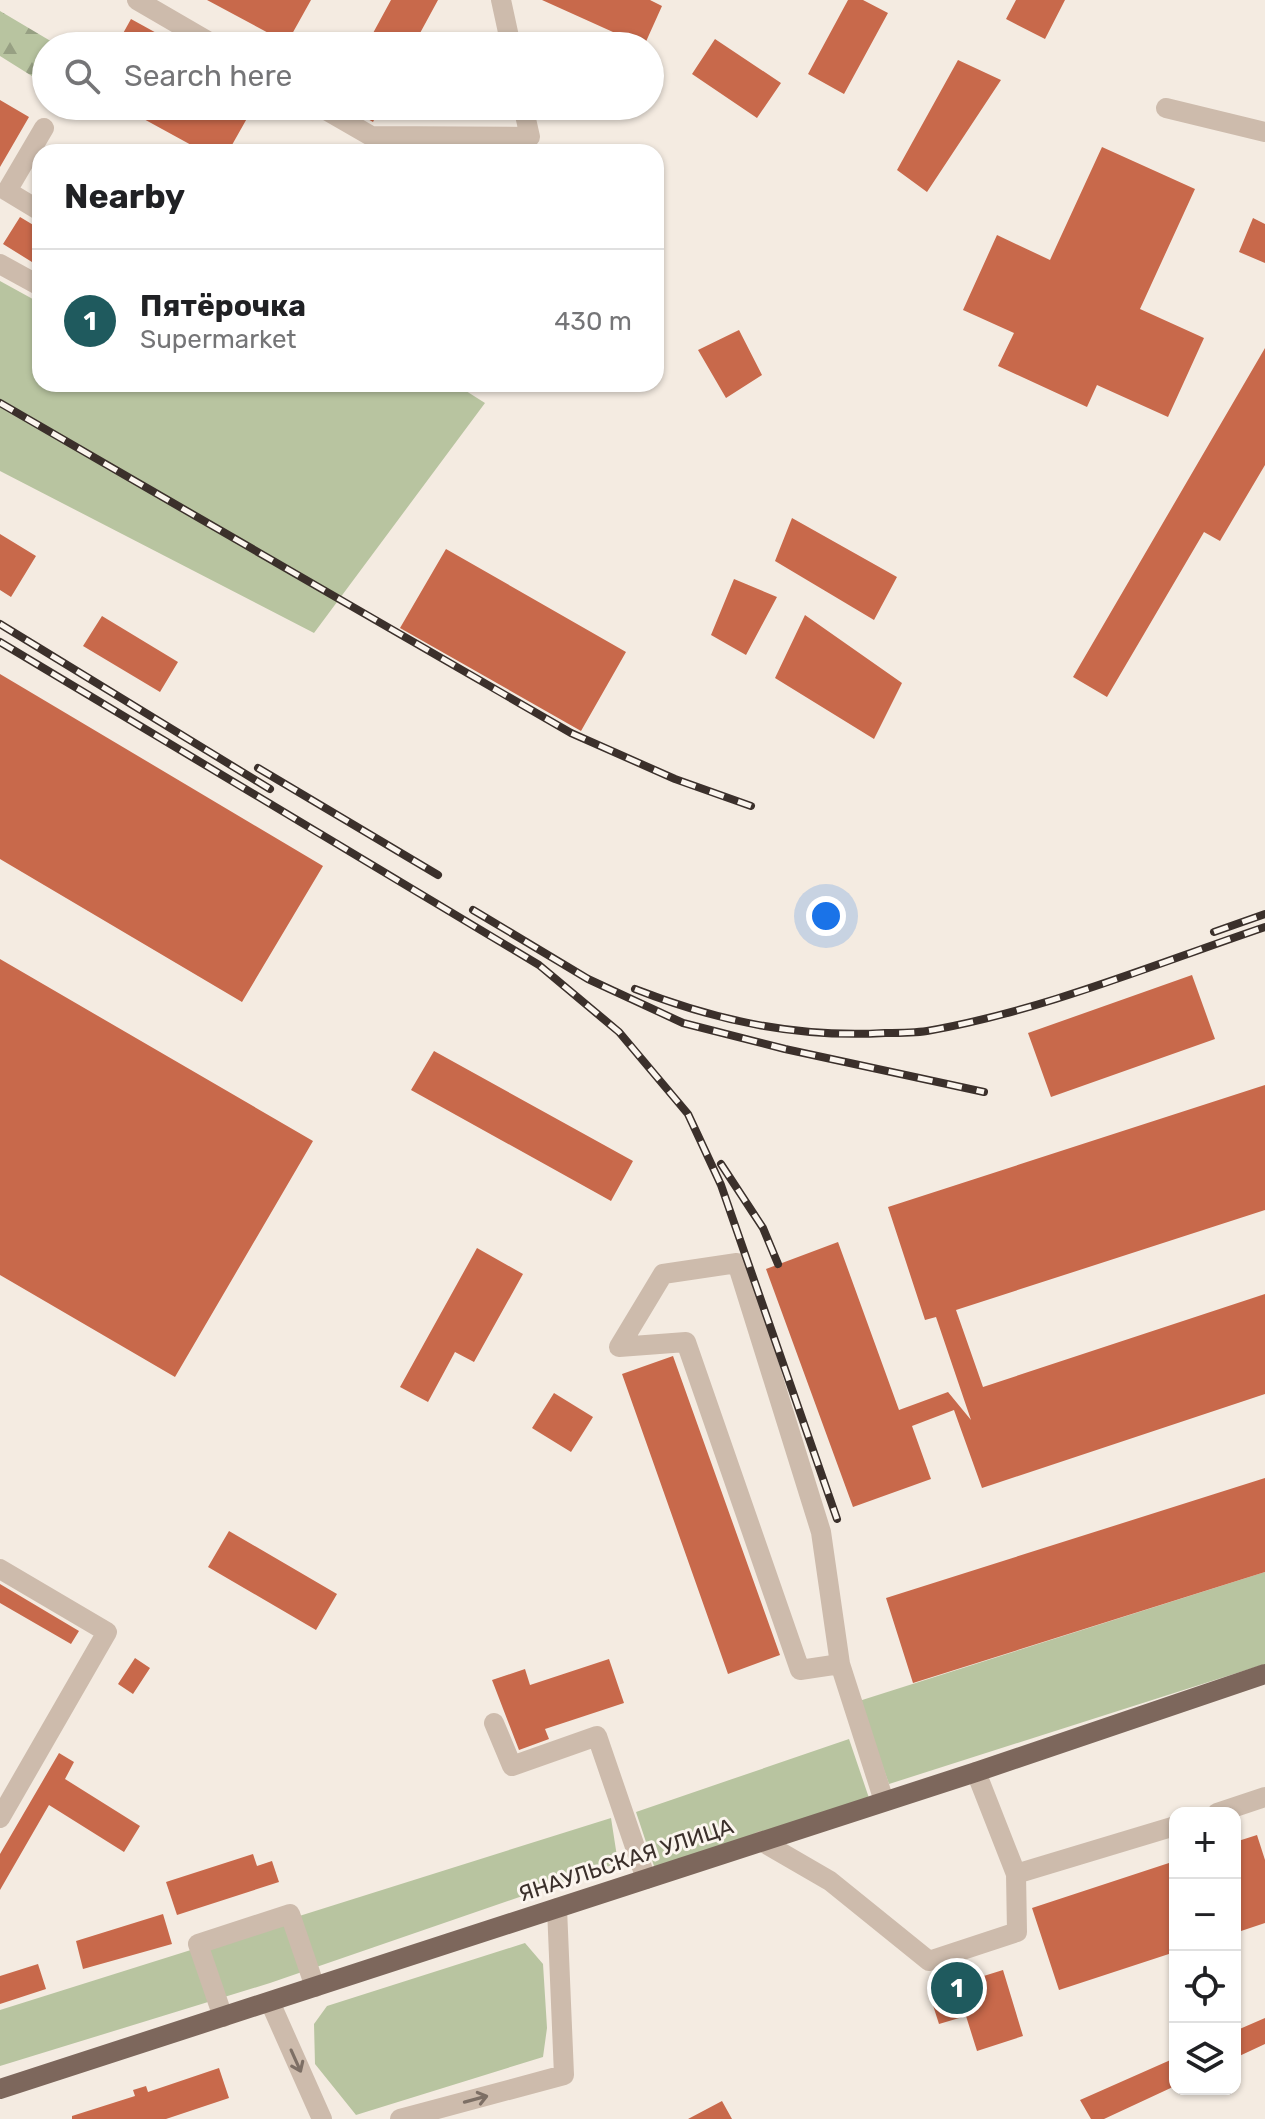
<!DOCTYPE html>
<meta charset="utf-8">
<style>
:root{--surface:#fff;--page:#f6f6f6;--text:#202124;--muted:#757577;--line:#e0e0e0;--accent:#1f5a5e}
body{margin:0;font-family:Rubik,sans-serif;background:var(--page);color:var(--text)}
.controls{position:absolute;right:24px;bottom:24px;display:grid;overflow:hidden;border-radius:16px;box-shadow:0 2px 6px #0004}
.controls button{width:72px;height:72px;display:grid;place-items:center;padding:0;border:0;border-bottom:2px solid var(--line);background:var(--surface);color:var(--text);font:40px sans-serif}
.you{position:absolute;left:826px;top:916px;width:28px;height:28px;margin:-20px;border:6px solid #fff;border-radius:50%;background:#1a73e8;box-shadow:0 0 0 12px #1a73e833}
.badge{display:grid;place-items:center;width:52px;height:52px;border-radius:50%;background:var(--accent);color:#fff;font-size:26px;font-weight:700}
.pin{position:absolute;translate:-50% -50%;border:4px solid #fff;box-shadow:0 2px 8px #0006}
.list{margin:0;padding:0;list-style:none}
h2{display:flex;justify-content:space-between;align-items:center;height:104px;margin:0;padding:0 32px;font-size:34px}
h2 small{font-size:26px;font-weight:400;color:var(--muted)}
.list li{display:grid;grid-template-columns:52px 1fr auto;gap:24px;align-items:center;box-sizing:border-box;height:144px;padding:0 32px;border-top:2px solid var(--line)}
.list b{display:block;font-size:30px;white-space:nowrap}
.list p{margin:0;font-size:26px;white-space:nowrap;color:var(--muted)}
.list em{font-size:26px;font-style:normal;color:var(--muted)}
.icon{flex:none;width:44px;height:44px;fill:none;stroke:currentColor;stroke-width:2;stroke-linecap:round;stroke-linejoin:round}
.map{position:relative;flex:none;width:1265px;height:2119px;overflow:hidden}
.search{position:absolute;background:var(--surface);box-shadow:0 2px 6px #0004;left:32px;top:32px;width:632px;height:88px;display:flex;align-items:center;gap:20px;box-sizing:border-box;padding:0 28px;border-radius:44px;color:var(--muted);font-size:30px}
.panel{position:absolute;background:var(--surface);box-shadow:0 2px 6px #0004;left:32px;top:144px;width:632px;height:248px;border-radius:24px}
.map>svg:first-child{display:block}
.green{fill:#b8c4a0}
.forest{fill:url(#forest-firs)}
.building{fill:#c8694b}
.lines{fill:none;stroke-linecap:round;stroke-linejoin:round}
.minor{stroke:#cdbbac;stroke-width:20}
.major{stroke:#7d675c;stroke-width:20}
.rail-casing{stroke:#3b302b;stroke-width:8}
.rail{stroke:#fbf5ee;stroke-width:5;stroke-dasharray:15;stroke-linecap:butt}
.oneway{stroke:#7d6f65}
.labels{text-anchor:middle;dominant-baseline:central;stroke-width:6;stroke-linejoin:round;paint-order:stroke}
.street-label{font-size:22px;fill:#3b302b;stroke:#fbf5ee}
</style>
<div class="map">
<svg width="1265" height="2119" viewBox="0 0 1265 2119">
<defs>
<pattern id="forest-firs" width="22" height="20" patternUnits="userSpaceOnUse" patternTransform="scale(2)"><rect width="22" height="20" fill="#b8c4a0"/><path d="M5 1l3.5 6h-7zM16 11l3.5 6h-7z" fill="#97a083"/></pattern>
</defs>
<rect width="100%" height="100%" fill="#f4ebe1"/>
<path class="green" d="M0,281L40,303V384H455L485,403L314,633L0,471Z
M1265,1572V1664L889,1784L859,1701Z
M849,1739L869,1798L656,1872L636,1812Z
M611,1818L618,1863L270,1983L0,2066V2010Z
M525,1943L543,1964L547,2028L543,2057L356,2115L315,2064L314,2024L327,2006Z"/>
<path class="forest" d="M0,11L59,46H46V79L43,83L0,56Z"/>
<path class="building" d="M207,0H311L287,43Z
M391,0H438L413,46H366Z
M542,0H650L662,6L644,46Z
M848,0H863L888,13L844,94L808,74Z
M1016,0H1065L1045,39L1006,19Z
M131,19L180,46H116Z
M715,39L781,83L757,118L692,74Z
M958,60L1001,80L927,192L897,170Z
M0,100L29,117L0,167Z
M120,106H254L228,152H204Z
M345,106H381L373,122Z
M1102,147L1195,189L1140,309L1204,338L1168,417L1097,385L1087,407L998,366L1014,333L963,310L997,235L1050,260Z
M20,217L40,229V267L3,244Z
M1253,218L1265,224V263L1239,252Z
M739,330L762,375L726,398L698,350Z
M1265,348V465L1220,541L1204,532L1107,697L1073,677Z
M792,518L897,577L874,620L775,561Z
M0,534L36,556L11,597L0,590Z
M446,549L626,652L581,731L400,628Z
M734,579L777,597L746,655L711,635Z
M805,615L902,683L874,739L775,678Z
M102,616L178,662L160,692L83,646Z
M0,674L323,866L242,1002L0,859Z
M0,959L313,1141L175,1377L0,1275Z
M1192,975L1215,1039L1051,1097L1028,1033Z
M434,1051L633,1161L611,1201L411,1090Z
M1265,1085V1210L956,1310L983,1387L1265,1294V1394L982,1488L954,1410L912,1426L931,1479L853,1507L766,1269L838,1242L899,1410L948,1392L971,1420L936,1317L925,1320L888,1207Z
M477,1248L523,1274L474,1362L455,1352L428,1402L400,1387Z
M673,1356L780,1655L728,1674L622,1374Z
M554,1393L593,1417L571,1452L532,1428Z
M1265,1478V1572L913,1683L886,1598Z
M229,1531L337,1594L316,1630L208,1567Z
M0,1584L79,1631L71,1644L0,1603Z
M135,1658L150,1668L133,1694L118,1684Z
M609,1659L624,1703L545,1729L549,1739L519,1750L492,1680L525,1669L530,1685Z
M59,1753L74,1762L65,1779L140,1826L124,1852L49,1805L0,1890V1854Z
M1257,1835L1265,1860V1923L1235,1933V1842Z
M253,1854L257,1866L272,1861L279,1882L177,1915L166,1882Z
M1175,1861V1952L1059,1990L1032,1908Z
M163,1914L172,1944L83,1969L76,1941Z
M38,1964L46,1989L0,2004V1976Z
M1003,1970L1023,2036L977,2051L966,2016L939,2024L929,1993Z
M1265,2018V2044L1235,2058V2031Z
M1175,2058V2086L1104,2119H1091L1080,2100Z
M219,2068L229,2098L166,2119H72V2116L135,2096L133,2090L146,2086L148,2092Z
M722,2101L732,2119H688Z"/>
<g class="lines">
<path class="minor" d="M137,0L216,46
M501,0L511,46
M319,106L371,136L530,137L523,106
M1166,108L1265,132
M40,211L7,191L44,128
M0,264L40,286
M0,1569L107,1632L0,1818
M840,1664L800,1670L686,1342L619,1347L663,1274L737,1263L821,1532L840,1664L884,1801
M494,1723L512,1766L597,1736L646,1879
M1217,1813L1265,1797
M761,1841L830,1881L929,1961L1017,1932L1016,1874L976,1772
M1016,1874L1175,1826
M270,2002L322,2119
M223,2017L198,1944L290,1914L315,1987
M400,2119L564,2075L557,1908"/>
<path class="major" d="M0,2089L976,1772L1265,1674"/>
<g class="rail-casing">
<path id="rail" d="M0,403L571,733L675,779L751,806
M0,624L270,789
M0,642L539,965L619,1032L688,1114L721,1185L837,1519
M258,768L438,875
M473,910L588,979L683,1023L785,1049L984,1092
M1214,932L1265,914
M635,989C717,1021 797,1038 885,1033C899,1033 914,1033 927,1031C1042,1011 1155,964 1265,927
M721,1164L763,1228L778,1264"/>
</g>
<use href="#rail" class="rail"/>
</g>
<defs><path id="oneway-shaft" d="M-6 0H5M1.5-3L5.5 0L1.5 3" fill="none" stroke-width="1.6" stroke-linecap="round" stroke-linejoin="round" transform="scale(2)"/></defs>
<g class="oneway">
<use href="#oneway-shaft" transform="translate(296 2061) rotate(66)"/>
<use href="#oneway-shaft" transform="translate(476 2099) rotate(-15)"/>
</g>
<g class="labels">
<g class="street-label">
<text transform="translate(626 1860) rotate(-18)">ЯНАУЛЬСКАЯ УЛИЦА</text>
</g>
</g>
</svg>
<div class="controls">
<button>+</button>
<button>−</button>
<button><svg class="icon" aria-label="locate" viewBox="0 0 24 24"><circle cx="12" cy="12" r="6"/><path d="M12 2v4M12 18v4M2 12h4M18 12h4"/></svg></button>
<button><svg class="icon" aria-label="layers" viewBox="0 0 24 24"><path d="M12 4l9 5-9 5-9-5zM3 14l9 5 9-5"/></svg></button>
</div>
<div class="you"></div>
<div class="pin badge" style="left:957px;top:1988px">1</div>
<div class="search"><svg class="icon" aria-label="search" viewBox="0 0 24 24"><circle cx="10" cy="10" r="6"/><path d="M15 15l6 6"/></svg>Search here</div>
<section class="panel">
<h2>Nearby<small></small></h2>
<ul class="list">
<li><span class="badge">1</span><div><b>Пятёрочка</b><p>Supermarket</p></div><em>430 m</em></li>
</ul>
</section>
</div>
